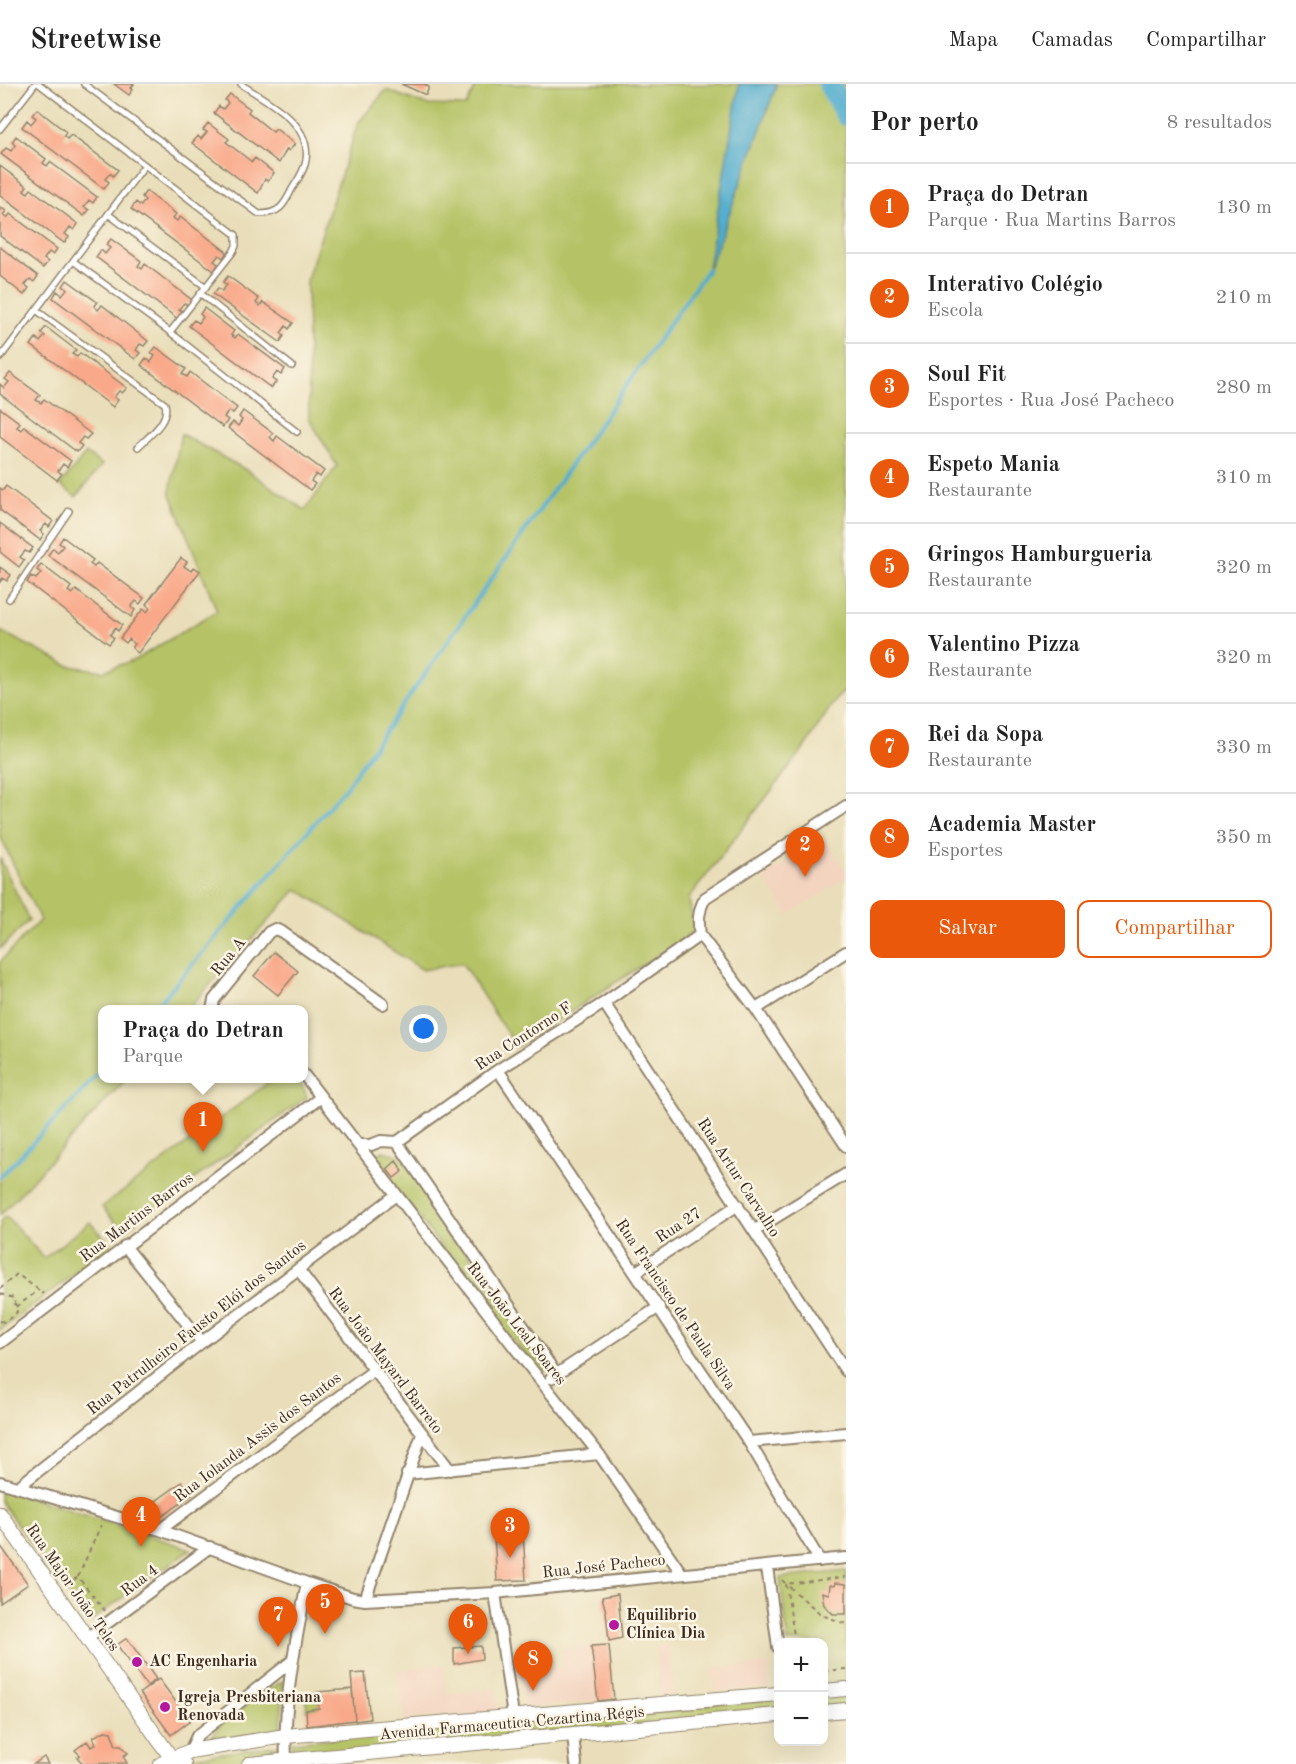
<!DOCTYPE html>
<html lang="pt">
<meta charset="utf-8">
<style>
:root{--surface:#fff;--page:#f6f6f6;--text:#222;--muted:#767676;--line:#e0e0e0;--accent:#ea580c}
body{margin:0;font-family:"Old Standard TT",serif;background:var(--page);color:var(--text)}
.controls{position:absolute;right:18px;bottom:18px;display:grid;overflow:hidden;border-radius:12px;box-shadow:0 6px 24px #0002}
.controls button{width:54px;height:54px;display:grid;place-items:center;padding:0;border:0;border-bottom:2px solid var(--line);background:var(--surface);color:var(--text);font:30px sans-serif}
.you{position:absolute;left:424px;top:945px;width:21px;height:21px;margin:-15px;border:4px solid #fff;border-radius:50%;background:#1a73e8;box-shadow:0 0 0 9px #1a73e833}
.badge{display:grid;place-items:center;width:39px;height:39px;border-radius:50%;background:var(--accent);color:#fff;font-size:20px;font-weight:700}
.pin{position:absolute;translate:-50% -50px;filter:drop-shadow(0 2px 3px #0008)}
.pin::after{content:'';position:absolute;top:32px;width:21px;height:18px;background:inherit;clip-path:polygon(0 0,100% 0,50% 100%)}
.popup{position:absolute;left:98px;top:921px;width:210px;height:78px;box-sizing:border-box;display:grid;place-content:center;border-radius:12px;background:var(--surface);filter:drop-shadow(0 2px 4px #0005);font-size:20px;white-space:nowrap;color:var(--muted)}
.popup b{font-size:22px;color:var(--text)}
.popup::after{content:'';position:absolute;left:50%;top:100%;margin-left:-12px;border:12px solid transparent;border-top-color:var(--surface)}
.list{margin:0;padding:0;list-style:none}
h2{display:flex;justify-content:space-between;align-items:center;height:78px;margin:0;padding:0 24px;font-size:26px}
h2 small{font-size:20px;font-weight:400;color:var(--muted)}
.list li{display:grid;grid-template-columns:39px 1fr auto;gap:18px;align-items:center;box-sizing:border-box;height:90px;padding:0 24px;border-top:2px solid var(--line)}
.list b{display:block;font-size:22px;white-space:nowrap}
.list p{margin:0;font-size:20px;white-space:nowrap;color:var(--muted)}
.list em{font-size:20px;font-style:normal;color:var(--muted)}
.actions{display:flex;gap:12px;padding:18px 24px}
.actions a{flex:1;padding:14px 0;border:2px solid var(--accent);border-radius:12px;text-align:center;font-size:21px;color:var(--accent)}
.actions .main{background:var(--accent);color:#fff}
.map{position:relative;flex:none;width:846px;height:1680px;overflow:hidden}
header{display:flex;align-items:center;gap:36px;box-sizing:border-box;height:84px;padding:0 30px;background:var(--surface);border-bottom:2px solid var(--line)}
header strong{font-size:28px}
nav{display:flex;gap:33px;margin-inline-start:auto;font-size:21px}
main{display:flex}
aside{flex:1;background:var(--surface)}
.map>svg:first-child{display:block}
.built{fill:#f3d4bf}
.green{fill:#b5c366;stroke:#787642;stroke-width:1.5}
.water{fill:#4facce;stroke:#456b76;stroke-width:1.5}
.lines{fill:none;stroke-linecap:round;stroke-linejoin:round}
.stream{stroke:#4facce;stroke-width:4}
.river{stroke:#4facce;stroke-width:22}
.building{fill:#f9a989}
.service-casing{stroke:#92846c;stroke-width:8}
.minor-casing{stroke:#92846c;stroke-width:14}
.tertiary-casing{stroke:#92846c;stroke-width:16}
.path{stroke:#92846c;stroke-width:2;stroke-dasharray:4.5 4.5;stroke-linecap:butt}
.service{stroke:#fff;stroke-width:5}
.minor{stroke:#fff;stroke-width:10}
.tertiary{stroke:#fff;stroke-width:14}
.poi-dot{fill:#b5179e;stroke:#fcf5e5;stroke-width:2}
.labels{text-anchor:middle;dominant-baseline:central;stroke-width:5;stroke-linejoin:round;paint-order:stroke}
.street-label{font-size:16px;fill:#3b2a1e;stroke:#fcf5e5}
.poi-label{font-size:16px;font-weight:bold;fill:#3b2a1e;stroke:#fcf5e5;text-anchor:start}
</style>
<header>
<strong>Streetwise</strong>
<nav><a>Mapa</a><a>Camadas</a><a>Compartilhar</a></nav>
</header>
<main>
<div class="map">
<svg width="846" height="1680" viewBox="0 0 846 1680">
<rect width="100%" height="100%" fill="#fcf5e5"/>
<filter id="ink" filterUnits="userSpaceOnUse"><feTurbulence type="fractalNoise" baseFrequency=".0167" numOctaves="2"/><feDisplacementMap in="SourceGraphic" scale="12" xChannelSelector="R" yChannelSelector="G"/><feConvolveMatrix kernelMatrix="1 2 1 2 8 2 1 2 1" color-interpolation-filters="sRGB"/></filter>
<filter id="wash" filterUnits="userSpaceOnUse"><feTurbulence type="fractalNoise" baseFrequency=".008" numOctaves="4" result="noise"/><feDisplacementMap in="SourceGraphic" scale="24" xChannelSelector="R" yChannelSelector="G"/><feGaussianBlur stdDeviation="1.35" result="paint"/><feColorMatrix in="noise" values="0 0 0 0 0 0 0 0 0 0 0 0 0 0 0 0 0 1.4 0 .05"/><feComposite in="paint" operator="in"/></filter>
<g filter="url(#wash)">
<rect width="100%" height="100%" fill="#e9deb9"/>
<path class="built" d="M825,756L846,787V794L788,831L763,792Z
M669,1561L674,1612L661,1613L655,1563Z
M591,1562L598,1617L524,1624L518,1586L561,1583L562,1565Z
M443,1580L446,1610L496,1604L500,1628L404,1636L397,1586Z
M768,1580L771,1604L716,1608L713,1584Z"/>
<path class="green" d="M477,0H846V606L835,616L804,664L689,814L694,848L516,963L462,879L423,886L297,805L188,925L103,926V994L126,995L0,1131V878L40,836L0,752V547L69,582L103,587L135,576L217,527L170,408L181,350L246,386L305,426L337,382L309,334L307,195L358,39L386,6L426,21L466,22Z
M86,369L102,381L76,413L60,401Z
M0,774L29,836L0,865Z
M273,995C297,994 298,990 307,1013L123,1147L102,1123Z
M383,1067L401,1072L547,1285L540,1291L373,1074Z
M6,1132L44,1174L90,1138L112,1162L0,1246V1137Z
M0,1404L191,1465L89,1538L0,1417Z
M846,1487V1598L824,1600V1558H788L780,1494Z
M283,1597L281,1650L225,1657L212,1653C227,1628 260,1612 283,1597Z
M317,1608L319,1624L306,1626L308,1609Z
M846,1611V1624L824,1626V1613Z
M778,1614V1630L294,1675L292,1658Z
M280,1661L282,1676L242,1680H195L192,1673Z"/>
<path class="water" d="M739,0H777L707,190Z"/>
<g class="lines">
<path class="stream" d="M153,926L346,703L708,185
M0,1093L77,1013L103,984"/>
<path class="river" d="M829,0L846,31"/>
</g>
<g id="blocks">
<path class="building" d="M114,0H134L131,4L133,5L129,11Z
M401,0H424L429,3L426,11Z
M230,10L250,25L248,28L273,48L276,45L295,60L289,67L287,65L279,79L214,29L219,22L223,25L228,19L225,16Z
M37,25L66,48L64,52L67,55L71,51L118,86L113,92L110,89L105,95L109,98L104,105L22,43L27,36L31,40L36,34L32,31Z
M208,39L229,55L226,58L252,78L255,74L274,89L268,97L265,95L258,109L192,59L198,52L201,55L207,48L203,46Z
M16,52L46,75L43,79L47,82L50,78L97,113L93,119L89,116L84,123L89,126L84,132L1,70L6,64L11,67L15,61L12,58Z
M0,82L27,102L24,106L28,109L31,105L78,140L74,146L70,143L65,150L69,153L64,159L0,111Z
M146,107L176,130L173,134L177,137L180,133L227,168L223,174L219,171L214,177L218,180L214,187L131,125L136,118L141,122L145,116L142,113Z
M0,123L6,127L3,131L7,134L10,130L57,165L53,171L49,168L44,175L48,178L43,184L0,152Z
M111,155L141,177L138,182L142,185L145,180L192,216L188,221L184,219L179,225L183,228L178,235L96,173L101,166L105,170L110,164L106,161Z
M0,163L38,192L34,198L30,195L25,201L29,204L24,211L0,192Z
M228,192L259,215L256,219L260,222L263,218L293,239L289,245L286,242L281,249L284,252L280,258L213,210L218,204L222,207L227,201L223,198Z
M67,196L97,218L94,222L98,226L102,221L148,257L144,262L140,260L136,266L140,269L135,275L53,214L57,207L62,211L67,205L63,202Z
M204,224L234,247L231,251L235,254L238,250L285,285L281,291L277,288L272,295L276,298L271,304L189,242L194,236L199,239L203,233L200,230Z
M46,243L76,266L72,270L77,273L80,269L127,304L122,309L119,307L114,313L118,316L113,323L31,261L36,254L40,258L45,252L41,249Z
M156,263L186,285L182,290L187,293L190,288L237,324L233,329L229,327L224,333L228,336L223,343L141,281L146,274L151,278L155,272L151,269Z
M10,289L40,311L36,316L41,319L44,315L91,350L86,355L83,353L78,359L82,362L77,368L0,310V300L4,304L9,298L5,295Z
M0,324L20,339L17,343L21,346L24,342L71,377L67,383L63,380L58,387L62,390L57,396L0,353Z
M243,327L273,349L270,353L274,357L277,352L324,387L320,393L316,390L311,397L315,400L310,406L228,344L233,338L238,342L242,336L239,333Z
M6,402L53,437L49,443L46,440L40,447L44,450L40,456L0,426V404L3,406Z
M0,439L33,464L29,469L25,467L20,473L24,476L19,483L0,468Z
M63,453L93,476L90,480L94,483L97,479L144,514L140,520L136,517L131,523L135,526L131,533L48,471L53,464L58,468L63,462L59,459Z
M181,474L187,478L184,482L191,487L194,483L200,487L138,569L132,564L135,560L129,555L126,559L120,554L143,525L147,528L150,524L146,520Z
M41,480L71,503L68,507L72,510L76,506L122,541L118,547L115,544L110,551L114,554L109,560L27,498L31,492L36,495L41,489L37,486Z
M0,483L11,491L7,497L3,494L0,498Z
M274,868L298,887L278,911L254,892Z
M396,1077L403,1087L394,1094L387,1085Z
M182,1398L192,1411L160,1434L154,1428L148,1431L145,1425Z
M523,1449L526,1496L497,1497L494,1451Z
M0,1461L28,1500L0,1519Z
M835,1499L846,1500V1530H833L824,1521L822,1508L829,1510L830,1501L834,1502Z
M618,1510L622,1554L609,1557L606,1528L602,1513Z
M127,1554L156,1595L147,1602L117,1561Z
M609,1561L614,1615L598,1617L591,1562Z
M481,1562L482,1575L454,1580V1564Z
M365,1589L370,1635L355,1637L351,1590Z
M159,1595L190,1637L171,1651L140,1609Z
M352,1605L355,1636L307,1642L306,1626L319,1624L317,1608Z
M105,1647L111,1648L116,1662H121L128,1669L123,1672L127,1679L83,1680L77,1673L80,1671L75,1666L87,1657L91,1663L96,1660L93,1653Z
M44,1673L48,1680H34Z"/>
</g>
</g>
<g filter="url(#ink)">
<use href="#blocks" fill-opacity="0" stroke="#92846c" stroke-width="1.5"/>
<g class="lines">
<g class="service-casing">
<path id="service" d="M39,0L236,151V162L233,168L170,248
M84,0L259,130C279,130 284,122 292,105C297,97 305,86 306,76C312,38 267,18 241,0
M0,45L35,0
M108,130L206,203
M73,177L170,248L297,348
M201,210L292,282
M36,226L165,320C170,337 149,352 138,363
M0,274L145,81
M9,515L69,427"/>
</g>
<g class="minor-casing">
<path id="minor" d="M846,722L705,814C698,827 698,837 700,851L756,925L846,1062
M604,919L846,1287
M756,925L846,868
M212,926L214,916L269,848L275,845L282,848L383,920
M498,986L749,1358L820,1477
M304,991L529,1282L599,1370L682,1490
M397,1058L556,1290
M359,1061H371L381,1057L397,1058L498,986L604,919L700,851
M755,1146L846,1090
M125,1162L202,1258
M298,1185L450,1386
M636,1188L738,1121
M0,1259L321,1013
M551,1294L659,1223
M749,1358L846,1349
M407,1390L599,1370
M0,1398L160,1446L307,1499L353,1514L365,1516L495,1509L846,1474
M18,1403L202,1258L396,1111
M160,1446L373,1287
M767,1483L778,1563
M495,1509L513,1632
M365,1516L422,1350
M87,1554L210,1463
M573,1651L576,1680
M190,1667L197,1652L292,1577
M286,1676C283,1616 296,1557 307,1499"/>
</g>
<g class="tertiary-casing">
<path id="tertiary" d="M0,1430L170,1672L184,1680
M824,1607L846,1605
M824,1628L846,1626
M161,1680L190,1667L285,1652L778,1610
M249,1680L778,1631"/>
</g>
<path class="path" d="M0,1205L17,1190L44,1210
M0,1210L14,1214L17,1228L5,1238L0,1237
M16,1223L39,1206
M78,1493L101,1441
M782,1496L786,1500L846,1493
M66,1501L78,1493L105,1527
M795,1558L786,1500L822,1531L846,1540
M824,1587L846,1585"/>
<use href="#service" class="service"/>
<use href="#minor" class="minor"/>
<use href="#tertiary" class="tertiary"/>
</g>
</g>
<g class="poi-dot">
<circle cx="614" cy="1541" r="6"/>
<circle cx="137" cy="1578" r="6"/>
<circle cx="165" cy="1623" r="6"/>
</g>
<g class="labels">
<g class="street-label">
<text transform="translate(229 873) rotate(-51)">Rua A</text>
<text transform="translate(524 953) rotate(-33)">Rua Contorno F</text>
<text transform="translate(738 1094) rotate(57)">Rua Artur Carvalho</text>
<text transform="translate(137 1134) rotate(-37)">Rua Martins Barros</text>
<text transform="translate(679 1142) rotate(-33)">Rua 27</text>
<text transform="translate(675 1221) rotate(56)">Rua Francisco de Paula Silva</text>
<text transform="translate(516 1240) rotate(52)">Rua João Leal Soares</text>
<text transform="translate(197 1244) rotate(-38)">Rua Patrulheiro Fausto Elói dos Santos</text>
<text transform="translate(385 1277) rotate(53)">Rua João Mayard Barreto</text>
<text transform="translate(258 1354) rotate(-37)">Rua Iolanda Assis dos Santos</text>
<text transform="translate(604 1483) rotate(-6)">Rua José Pacheco</text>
<text transform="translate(140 1497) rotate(-37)">Rua 4</text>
<text transform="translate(72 1504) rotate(55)">Rua Major João Teles</text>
<text transform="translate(512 1640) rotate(-5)">Avenida Farmaceutica Cezartina Régis</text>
</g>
<g class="poi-label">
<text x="626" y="1532">Equilibrio<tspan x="626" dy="18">Clínica Dia</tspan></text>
<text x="149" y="1578">AC Engenharia</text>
<text x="177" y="1614">Igreja Presbiteriana<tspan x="177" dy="18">Renovada</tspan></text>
</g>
</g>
</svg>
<div class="controls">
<button>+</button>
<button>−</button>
</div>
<div class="you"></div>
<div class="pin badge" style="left:203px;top:1068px">1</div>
<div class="popup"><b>Praça do Detran</b>Parque</div>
<div class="pin badge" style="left:805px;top:793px">2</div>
<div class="pin badge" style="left:510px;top:1474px">3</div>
<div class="pin badge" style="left:141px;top:1463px">4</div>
<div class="pin badge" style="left:325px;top:1550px">5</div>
<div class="pin badge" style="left:468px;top:1570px">6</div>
<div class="pin badge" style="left:278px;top:1563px">7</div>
<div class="pin badge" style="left:533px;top:1607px">8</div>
</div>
<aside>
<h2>Por perto<small>8 resultados</small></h2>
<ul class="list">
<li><span class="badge">1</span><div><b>Praça do Detran</b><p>Parque · Rua Martins Barros</p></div><em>130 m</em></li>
<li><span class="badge">2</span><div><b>Interativo Colégio</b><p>Escola</p></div><em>210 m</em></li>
<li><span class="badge">3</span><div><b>Soul Fit</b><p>Esportes · Rua José Pacheco</p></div><em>280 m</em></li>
<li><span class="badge">4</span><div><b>Espeto Mania</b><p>Restaurante</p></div><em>310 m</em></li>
<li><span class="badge">5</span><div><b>Gringos Hamburgueria</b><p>Restaurante</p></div><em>320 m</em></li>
<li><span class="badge">6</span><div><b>Valentino Pizza</b><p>Restaurante</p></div><em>320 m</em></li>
<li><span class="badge">7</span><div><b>Rei da Sopa</b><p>Restaurante</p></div><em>330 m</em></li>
<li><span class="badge">8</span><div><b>Academia Master</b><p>Esportes</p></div><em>350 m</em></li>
</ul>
<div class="actions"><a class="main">Salvar</a><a>Compartilhar</a></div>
</aside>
</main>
